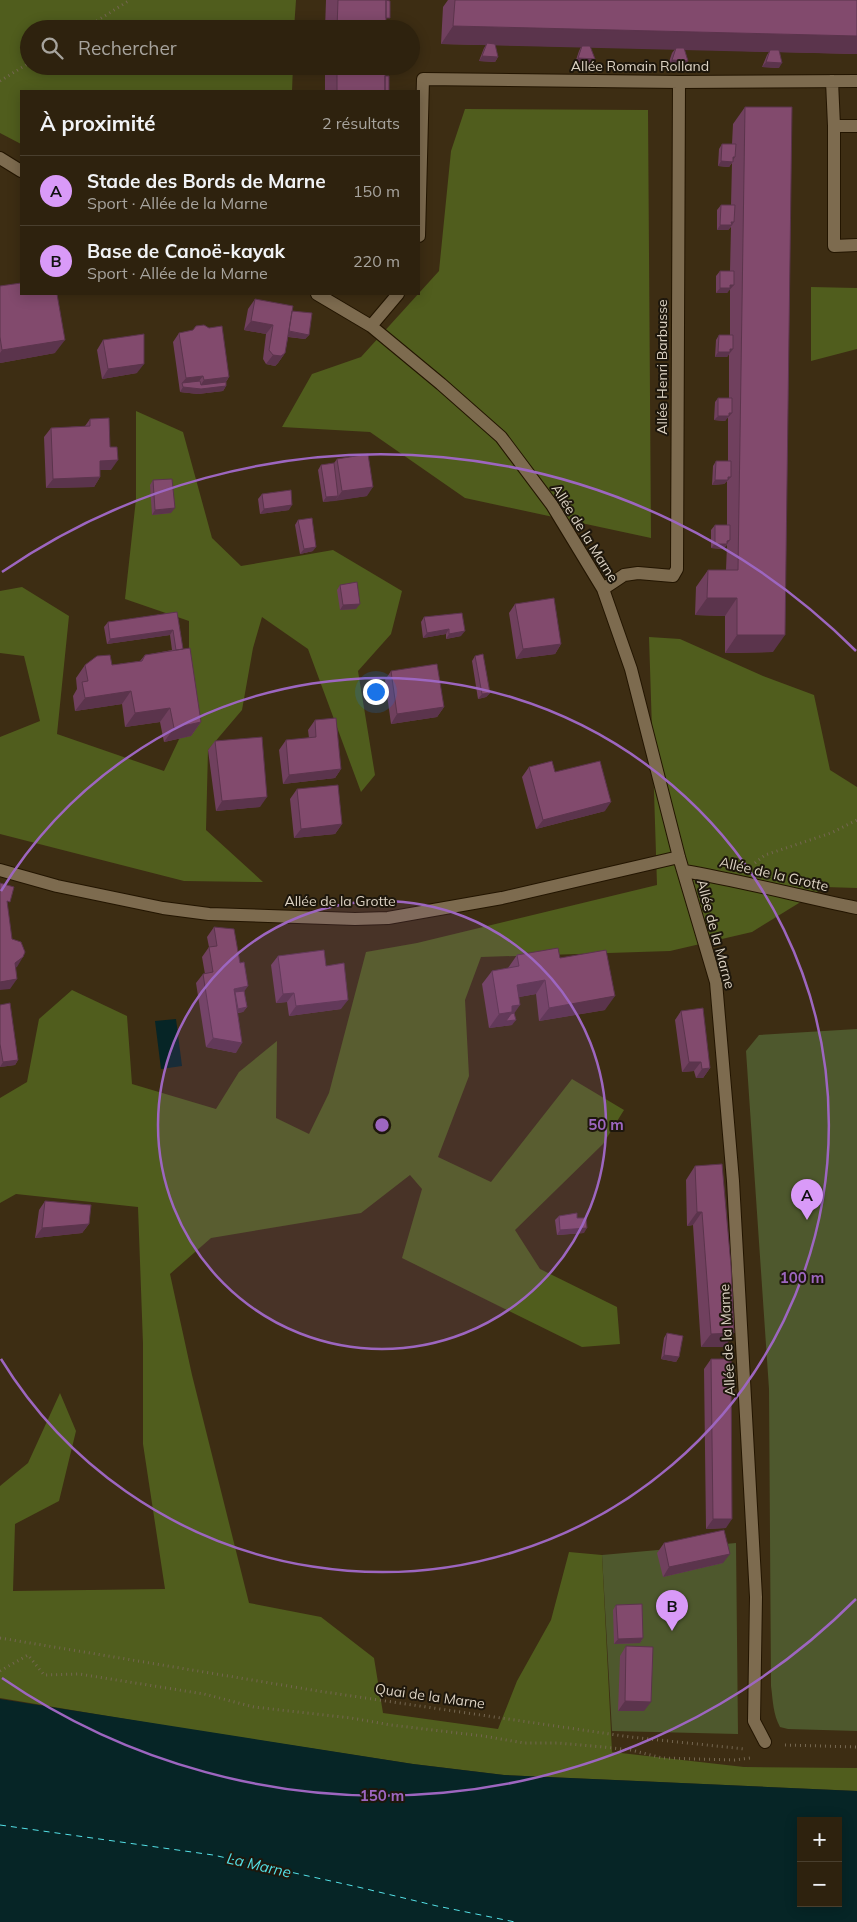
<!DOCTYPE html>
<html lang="fr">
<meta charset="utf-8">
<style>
:root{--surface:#2e220e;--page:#3a2f1c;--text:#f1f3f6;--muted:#a7a49e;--line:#493f2e;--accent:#d99af8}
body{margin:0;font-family:Mulish,sans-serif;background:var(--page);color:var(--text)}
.controls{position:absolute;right:15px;bottom:15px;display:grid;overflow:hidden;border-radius:0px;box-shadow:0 2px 12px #0003}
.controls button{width:45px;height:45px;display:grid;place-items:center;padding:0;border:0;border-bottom:1px solid var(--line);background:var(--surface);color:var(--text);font:25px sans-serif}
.you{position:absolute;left:375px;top:691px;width:18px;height:18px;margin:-12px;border:4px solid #fff;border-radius:50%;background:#1a73e8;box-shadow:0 0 0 8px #1a73e833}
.badge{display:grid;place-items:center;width:32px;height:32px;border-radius:50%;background:var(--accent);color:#111;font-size:16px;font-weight:700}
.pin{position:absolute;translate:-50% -41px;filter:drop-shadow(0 1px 2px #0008)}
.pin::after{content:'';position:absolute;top:26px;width:18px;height:15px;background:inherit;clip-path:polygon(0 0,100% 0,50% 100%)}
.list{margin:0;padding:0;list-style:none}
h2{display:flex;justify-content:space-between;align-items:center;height:65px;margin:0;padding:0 20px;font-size:21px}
h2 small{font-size:16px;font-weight:400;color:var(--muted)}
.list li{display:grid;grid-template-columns:32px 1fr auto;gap:15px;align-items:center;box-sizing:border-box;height:70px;padding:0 20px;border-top:1px solid var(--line)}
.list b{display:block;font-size:19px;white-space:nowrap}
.list p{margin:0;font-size:16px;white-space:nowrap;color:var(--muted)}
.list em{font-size:16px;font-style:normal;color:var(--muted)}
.icon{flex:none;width:28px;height:28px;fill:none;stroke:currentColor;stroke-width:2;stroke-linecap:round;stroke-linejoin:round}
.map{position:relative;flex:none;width:857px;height:1922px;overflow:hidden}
.search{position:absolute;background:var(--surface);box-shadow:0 2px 12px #0003;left:20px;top:20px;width:400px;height:55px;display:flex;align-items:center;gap:12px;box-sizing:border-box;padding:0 18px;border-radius:28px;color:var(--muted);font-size:19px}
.panel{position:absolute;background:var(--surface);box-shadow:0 2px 12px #0003;left:20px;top:90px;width:400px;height:205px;border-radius:0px}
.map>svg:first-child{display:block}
.green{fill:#4e582d}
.forest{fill:#505d1d}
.water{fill:#062526;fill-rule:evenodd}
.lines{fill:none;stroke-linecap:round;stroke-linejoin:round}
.ferry{stroke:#54e1e7;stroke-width:1;stroke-dasharray:6 5;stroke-linecap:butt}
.minor-casing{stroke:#231500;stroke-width:14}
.path{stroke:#746650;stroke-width:3;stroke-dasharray:1 4;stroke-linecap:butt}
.minor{stroke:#7d6b4f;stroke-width:12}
.wall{fill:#70405e}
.shaded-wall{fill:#5b344c}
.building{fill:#824a6d;stroke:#5b344c}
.ring{fill:none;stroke:#9d66c0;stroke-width:2.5}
.labels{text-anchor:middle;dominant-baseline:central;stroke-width:4;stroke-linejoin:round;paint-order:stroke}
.street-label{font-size:14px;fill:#dcd2c3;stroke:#1e170c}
.water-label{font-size:15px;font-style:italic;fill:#54e1e7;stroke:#1e170c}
.centre{fill:#9d66c0;stroke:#1e170c;stroke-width:2.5}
.ring-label{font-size:15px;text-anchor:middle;font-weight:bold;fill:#9d66c0;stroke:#1e170c;stroke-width:4;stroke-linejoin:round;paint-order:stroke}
</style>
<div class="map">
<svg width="857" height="1922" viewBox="0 0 857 1922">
<rect width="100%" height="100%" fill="#3d2d13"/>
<path class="green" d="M857,1029V1731L788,1729L780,1727C773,1714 773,1701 771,1686L769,1389L746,1051L759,1035Z
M736,1543L738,1734L612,1731L602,1555Z"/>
<path class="forest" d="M0,0H296L294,29H29V66H293L292,91H21V144L0,133Z
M465,109L648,110L651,538L465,498L370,432L282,427L312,374L361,357L439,271L451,151Z
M811,287L857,288V349L811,361Z
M136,411L183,432L212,538L241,566L333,550L402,591L391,634L358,671L375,775L361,792L308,649L262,617L253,648L242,710L208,750L206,830L263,882L184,881L0,834V737L40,721L24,656L0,653V591L22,587L69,616L57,734L164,771L189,718V621L125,599L136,499Z
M649,637L680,639L763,676L814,695L830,770L857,787V888L825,887L752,932L670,951L481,957L465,1000L469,1076L438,1157L491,1182L572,1079L624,1110L603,1144L515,1230L540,1269L617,1307L620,1344L582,1347L402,1258L422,1189L410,1175L361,1213L211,1238L170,1274L192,1375L249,1603L321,1617L374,1658L383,1713L498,1729L517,1681L551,1620L569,1552L602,1555L612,1752L744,1767L857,1768V1791L504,1775L413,1764L173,1727L0,1698V1486L28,1463L60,1393L76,1431L59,1501L15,1524L13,1591L165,1589L143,1444V1344L138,1207L16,1194L0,1203V1098L27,1082L39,1019L72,990L127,1016L132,1084L216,1109L239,1072L277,1041L276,1118L309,1134L329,1093L366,952L417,943L657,885Z"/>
<path class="water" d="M176,1019L182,1066L161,1069L155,1021Z
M0,1699L413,1764L504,1775L857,1791V1922H0ZM801,1821H838V1903H801Z"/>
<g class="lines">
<path class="ferry" d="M0,1825L213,1855L358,1887L437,1906L515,1922"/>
<g class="minor-casing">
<path id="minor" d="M832,81L834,126V246L857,245
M834,126H857
M0,158L21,171
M419,236L423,79L679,82L857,81
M317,294L371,326L441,384L501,437L552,505L603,589L631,669L679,857L716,982L733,1181L756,1597L754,1721L765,1742
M371,326L398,294
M603,589L624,575L638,573L673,576L677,569L679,82
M0,870L57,886L163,908L209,914L355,919L388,918L502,898L679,857
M684,871C742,881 799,896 857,908"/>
</g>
<path class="path" d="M84,29L130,0
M0,81L29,63
M755,863L765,855L831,833L857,820
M0,1638L318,1691L630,1737L745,1749
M0,1671L28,1655L44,1675L79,1674L204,1694L254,1707L351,1718L391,1725L483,1736L524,1743H558L603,1747L631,1750L662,1758L735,1760L750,1758
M785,1745L857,1747"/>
<use href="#minor" class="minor"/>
</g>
<path class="wall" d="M326,0H386V29H325Z
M448,0H857V54L780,52L779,68L762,67L767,55L769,52L685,49L684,66L668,65L672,53L675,49L591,47V64L575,63L579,51L581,47L495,45L498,57L495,62L479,61L484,48L486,45L441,44L443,7Z
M325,66H385V76L389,91H325Z
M745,107L773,652L725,653V616L695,615L696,587L708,570H726L727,545L723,549L711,548V530L715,525H727V481L724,484L712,485L713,466L716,461H728V418H727L725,421L714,420L715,402L718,398H729V354L727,357H715L716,340L719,335H730V290H729L727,293H716V276L720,271H730L731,227L728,230H717V210L721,205H731L732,163L729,167L718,166L719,149L722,144H732L733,124Z
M0,286L55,353L0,363Z
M255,299L292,311L309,335L305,339L288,337L285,353L278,363L275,366L266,364L263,359L266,334L244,330L248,309Z
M179,333L229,377L226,382V386L223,391L198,394L180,392L173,342Z
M103,340L137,373L102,379L97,350Z
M90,419L110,447L111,470H100V477L94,487L46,488L44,437L51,428L85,426Z
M337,459L367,496L323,502L318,470L321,465L334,463Z
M153,480L171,513L152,515L150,485Z
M262,494L289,510L260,514L258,499Z
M298,520L313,551L300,554L295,525Z
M340,585L356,609L340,610L337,590Z
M515,604L561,644L555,654L516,659L509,613Z
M177,612L183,649L201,722L191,736L164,742L160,722L125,727L122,704L75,711L73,696L77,689L76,678L85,665H112L140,661L145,655L172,650L170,635L107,644L104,627L108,622Z
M462,613L461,636L446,639V634L423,638L421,622L424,617Z
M475,656L490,693L486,697L478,699L472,661Z
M391,671L444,707L437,717L391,724L385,680Z
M315,720L341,769L335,778L283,784L279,750L286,740L309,738L308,730Z
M215,741L260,807L216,811L208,750Z
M529,767L555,772L605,811L536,829L522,777Z
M297,789L342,824L335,834L294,838L290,799Z
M214,927L244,991L247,1007L243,1012L238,1013L236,1053L206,1047L196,983L203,974H205L202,957L209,947L207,937Z
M517,955L560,958L605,1010L539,1021L536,994L519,997L514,1013L512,1025L489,1028L482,984L492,971L508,968Z
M278,956L326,966L341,1009L289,1016L287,1002L276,1003L271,965Z
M0,1005L18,1060L15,1065L0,1067Z
M681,1011L710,1068L703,1078H696L694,1071L682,1072L675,1020Z
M695,1166L725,1347H701L693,1225L687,1226L686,1180Z
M45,1201L89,1224L82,1233L35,1238L39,1210Z
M559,1216L577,1218L584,1233L557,1235L555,1220Z
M667,1333L679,1357L676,1362L661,1359L664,1338Z
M711,1359L726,1528L706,1529L704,1369Z
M664,1543L723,1563L663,1577L657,1553Z
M616,1605L643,1638L640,1643L614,1644L613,1610Z
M626,1646L644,1711H618L620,1656Z"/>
<path class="shaded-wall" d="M453,26L857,36V54L769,52L770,50L769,52L441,44Z
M482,56L498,57L495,62L479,61Z
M578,58L595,59L591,64L575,63Z
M672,60L688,61L684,66L668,65Z
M766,62L782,63L779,68L762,67Z
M733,157H735L729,167L718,166L721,161Z
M734,222L728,230H717L720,225Z
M730,285H734L727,293H716L720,288Z
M251,321L273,325L266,334L244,330Z
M286,331L309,335L305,339L283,336Z
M65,340L55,353L0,363V353L2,350Z
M730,349H733L727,357H715L718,352Z
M285,353L278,363L275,366L266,364L273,355Z
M144,364L137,373L102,379L108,369Z
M203,376L196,385L182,383L186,378Z
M229,377L223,386H226L223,391L198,394L180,392L183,387L198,389L204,380Z
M732,413L725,421L714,420L718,416Z
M118,460L111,470H94L100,461Z
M100,477L94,487L46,488L53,479Z
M731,477L724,484L712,485L715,480Z
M373,487L367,496L335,501L342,491Z
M338,496L335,501L323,502L326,497Z
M292,505L289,510L260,514L264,509Z
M175,508L171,513L152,515L155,510Z
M730,540L723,549L711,548L715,544Z
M316,547L313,551L300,554L304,549Z
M707,598H737L725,616L695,615Z
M360,604L356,609L340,610L343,605Z
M449,629L446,634L423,638L427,633Z
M173,630L170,635L107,644L110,639Z
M465,631L461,636L446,639L449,634Z
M737,635H785L773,652L725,653Z
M561,644L555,654L516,659L523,649Z
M131,691L122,704L75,711L85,698Z
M490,693L486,697L478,699L482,694Z
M444,707L437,717L391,724L397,714Z
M170,708L160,722L125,727L135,713Z
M201,722L191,736L164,742L174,728Z
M341,769L335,778L283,784L289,775Z
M267,797L260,807L216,811L222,801Z
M611,802L605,811L536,829L543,820Z
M342,824L335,834L294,838L301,829Z
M23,957L17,967L8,972L15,963Z
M17,979L10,989L0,990V982Z
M545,980L536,994L508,999L517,985Z
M248,986L241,996L232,997L234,989Z
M294,993L287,1002L276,1003L283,994Z
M615,996L605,1010L539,1021L549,1008Z
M348,1000L341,1009L289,1016L296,1006Z
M520,1005L511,1018L516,1020L512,1025L489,1028L499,1014L512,1006Z
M247,1007L243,1012L234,1013L238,1009Z
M213,1038L242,1043L236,1053L206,1047Z
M18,1060L15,1065L0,1067L3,1062Z
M689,1062H701L694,1071L682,1072Z
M710,1068L703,1078H696L702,1069Z
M697,1212H702L693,1225L687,1226Z
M89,1224L82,1233L35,1238L42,1228Z
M587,1228L584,1233L557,1235L560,1230Z
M734,1333L725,1347H701L711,1334Z
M664,1355L679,1357L676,1362L661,1359Z
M713,1519H732L726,1528L706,1529Z
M730,1554L723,1563L663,1577L669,1567Z
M643,1638L640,1643L614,1644L618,1639Z
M625,1701L651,1702L644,1711H618Z"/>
<path class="building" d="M338,0H386V29H337Z
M386,0L390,1V18H386Z
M455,0H857V36L453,26Z
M487,43L495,44L498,57L482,56Z
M582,46H590L595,59L578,58Z
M676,48H684L688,61L672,60Z
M770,50H779L782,63L766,62Z
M337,66H385V91H337Z
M385,76H389V91H385Z
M745,107H792L785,635H737V598H707L708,570H738Z
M722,144H736L735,157H733V162L721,161Z
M721,205H735L734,222H731L732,225H720Z
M720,271H734V285H730V288H720Z
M21,283V294H57L65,340L2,350L0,337V286Z
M255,299L293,306L285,353L281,356L273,355L269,350L273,325L251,321Z
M292,311L312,313L309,335L289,331Z
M204,325L209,328L222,326L229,377L204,380L203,376L186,378L179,333L193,330L196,326Z
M144,334V364L108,369L103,340Z
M719,335H733V349H730V352H718Z
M200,381L201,385L226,382V386L201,389L183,387L182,383Z
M718,398H732V413H729V416H718Z
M109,418L110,447H117L118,460L100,461V477L53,479L51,428L90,426V419Z
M368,454L373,487L342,491L337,459Z
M716,461H731V477H728V480H715Z
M334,463L338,496L326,497L321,465Z
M172,479L175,508L155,510L153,480Z
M291,490L292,505L264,509L262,494Z
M312,518L316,547L304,549L298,520Z
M715,525H730V540L727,541V544H715Z
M357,582L360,604L343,605L340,585Z
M554,598L561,644L523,649L515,604Z
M177,612L183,649L176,650L173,630L110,639L108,622Z
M462,613L465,631L449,634V629L427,633L424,617Z
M190,648L201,722L174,728L170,708L135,713L131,691L85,698L82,682L88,681L85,665L97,656L110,655L112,665L142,661L145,655Z
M483,654L490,693L482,694L475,656Z
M437,664L444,707L397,714L391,671Z
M336,718L341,769L289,775L286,740L316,737L315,720Z
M262,737L267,797L222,801L215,741Z
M552,761L555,772L600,761L611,802L543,820L529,767Z
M338,785L342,824L301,829L297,789Z
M0,883L14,887L10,902L7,901L12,939L21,942L25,952L23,957L15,963L17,979L0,982Z
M214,927L234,929L240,963L244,962L248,986L234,989L242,1043L213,1038L203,974L213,972L209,947L217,946Z
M558,948L560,958L606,950L615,996L549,1008L545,980L517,985L520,1005L512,1006V1012L499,1014L492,971L519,966L517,955Z
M324,950L326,966L344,963L348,1000L296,1006L294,993L283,994L278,956Z
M244,991L247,1007L238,1009L235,992Z
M10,1003L18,1060L3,1062L0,1044V1005Z
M703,1008L710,1068L702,1069L701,1062H689L681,1011Z
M514,1013L516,1020L506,1021L511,1014Z
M722,1164L731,1266L734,1333L711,1334L702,1212H697L695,1166Z
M45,1201L91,1205L89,1224L42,1228Z
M577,1213V1218H586L587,1228L560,1230L559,1216Z
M667,1333L683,1336L679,1357L664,1355Z
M711,1359H731L732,1519H713Z
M724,1530L730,1554L669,1567L664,1543Z
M642,1604L643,1638L618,1639L616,1605Z
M626,1646L653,1647L651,1702L625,1701Z"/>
<circle cx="382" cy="1125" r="224" fill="#9d66c0" fill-opacity=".12"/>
<g class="ring">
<circle cx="382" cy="1125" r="224"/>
<path d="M1 891A447 447 0 1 1 1 1359"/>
<path d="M856 1599A671 671 0 0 1 2 1678M2 572A671 671 0 0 1 856 651"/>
</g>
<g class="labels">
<g class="street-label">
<text x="640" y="66">Allée Romain Rolland</text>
<text transform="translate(662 367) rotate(-90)">Allée Henri Barbusse</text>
<text transform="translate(585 533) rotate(58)">Allée de la Marne</text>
<text transform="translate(774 874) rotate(13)">Allée de la Grotte</text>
<text x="340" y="901">Allée de la Grotte</text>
<text transform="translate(716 934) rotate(75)">Allée de la Marne</text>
<text transform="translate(727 1340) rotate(-93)">Allée de la Marne</text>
<text transform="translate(430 1696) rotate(8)">Quai de la Marne</text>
</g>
<g class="water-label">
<text transform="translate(259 1865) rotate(13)">La Marne</text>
</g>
</g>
<circle cx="382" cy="1125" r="8" class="centre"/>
<g class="ring-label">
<text x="606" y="1130">50 m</text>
<text x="802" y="1283">100 m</text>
<text x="382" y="1801">150 m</text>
</g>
</svg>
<div class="controls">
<button>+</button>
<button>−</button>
</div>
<div class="you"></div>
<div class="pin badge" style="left:807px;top:1220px">A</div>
<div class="pin badge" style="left:672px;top:1631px">B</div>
<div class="search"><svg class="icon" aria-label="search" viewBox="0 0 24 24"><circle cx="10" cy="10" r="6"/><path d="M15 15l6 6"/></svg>Rechercher</div>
<section class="panel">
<h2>À proximité<small>2 résultats</small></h2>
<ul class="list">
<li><span class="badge">A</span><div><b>Stade des Bords de Marne</b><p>Sport · Allée de la Marne</p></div><em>150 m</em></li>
<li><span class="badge">B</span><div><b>Base de Canoë-kayak</b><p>Sport · Allée de la Marne</p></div><em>220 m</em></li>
</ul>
</section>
</div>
